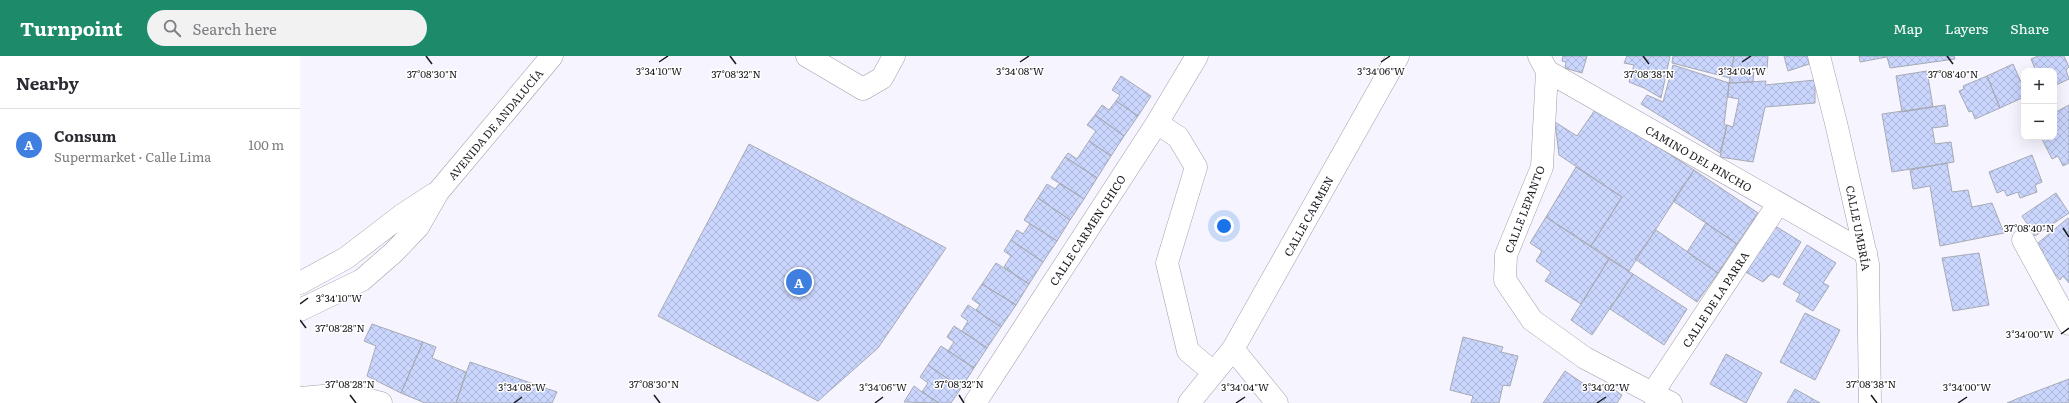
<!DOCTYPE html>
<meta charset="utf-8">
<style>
:root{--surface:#fff;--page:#f2f2f3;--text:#2b2b33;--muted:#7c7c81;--line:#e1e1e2;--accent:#1d8b6a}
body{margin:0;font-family:Literata,serif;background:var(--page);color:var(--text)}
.controls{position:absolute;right:12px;top:12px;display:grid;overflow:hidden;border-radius:8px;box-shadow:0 4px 16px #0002}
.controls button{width:36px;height:36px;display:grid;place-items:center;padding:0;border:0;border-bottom:1px solid var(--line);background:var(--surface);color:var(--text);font:20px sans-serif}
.you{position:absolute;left:924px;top:170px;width:14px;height:14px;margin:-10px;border:3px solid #fff;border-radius:50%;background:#1a73e8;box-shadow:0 0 0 6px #1a73e833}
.badge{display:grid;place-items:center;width:26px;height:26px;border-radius:50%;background:var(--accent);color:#fff;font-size:13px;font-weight:700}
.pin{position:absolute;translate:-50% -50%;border:2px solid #fff;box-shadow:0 1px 4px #0006}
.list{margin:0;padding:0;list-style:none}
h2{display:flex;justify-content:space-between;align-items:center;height:52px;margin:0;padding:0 16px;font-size:17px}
h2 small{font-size:13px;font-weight:400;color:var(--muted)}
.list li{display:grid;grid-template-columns:26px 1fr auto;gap:12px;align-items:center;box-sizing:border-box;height:72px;padding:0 16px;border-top:1px solid var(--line)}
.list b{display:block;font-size:15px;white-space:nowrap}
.list p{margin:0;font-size:13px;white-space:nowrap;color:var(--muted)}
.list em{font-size:13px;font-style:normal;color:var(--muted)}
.icon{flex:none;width:22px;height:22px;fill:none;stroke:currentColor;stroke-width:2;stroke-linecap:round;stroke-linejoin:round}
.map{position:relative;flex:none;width:1769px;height:347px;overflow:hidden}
header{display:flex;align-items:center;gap:24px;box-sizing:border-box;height:56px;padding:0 20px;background:var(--accent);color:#fff}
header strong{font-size:19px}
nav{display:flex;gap:22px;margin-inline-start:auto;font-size:14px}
.search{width:280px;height:36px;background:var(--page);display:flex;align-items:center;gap:10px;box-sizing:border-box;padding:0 14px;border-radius:22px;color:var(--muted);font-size:15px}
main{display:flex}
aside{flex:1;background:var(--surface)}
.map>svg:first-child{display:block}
.building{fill:url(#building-cross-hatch);stroke:#a7aab3}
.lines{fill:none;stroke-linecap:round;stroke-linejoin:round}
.minor-casing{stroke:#a19ea8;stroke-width:23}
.minor{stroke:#fff;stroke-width:22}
.ticks{fill:none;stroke:#19181c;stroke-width:1.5}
.labels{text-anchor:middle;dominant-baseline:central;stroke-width:3;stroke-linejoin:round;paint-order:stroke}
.street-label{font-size:11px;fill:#19181c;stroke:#fff}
.ticks-label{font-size:10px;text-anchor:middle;fill:#19181c;stroke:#fff;stroke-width:3;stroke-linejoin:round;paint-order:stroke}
</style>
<header>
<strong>Turnpoint</strong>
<div class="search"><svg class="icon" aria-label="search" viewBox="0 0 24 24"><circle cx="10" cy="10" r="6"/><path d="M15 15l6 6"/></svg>Search here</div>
<nav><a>Map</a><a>Layers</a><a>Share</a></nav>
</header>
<main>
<aside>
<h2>Nearby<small></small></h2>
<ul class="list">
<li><span class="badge" style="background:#3f7fe0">A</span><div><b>Consum</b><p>Supermarket · Calle Lima</p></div><em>100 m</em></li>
</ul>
</aside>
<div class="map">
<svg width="1769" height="347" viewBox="0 0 1769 347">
<defs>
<pattern id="building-cross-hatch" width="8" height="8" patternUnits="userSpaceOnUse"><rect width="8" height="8" fill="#cad6fd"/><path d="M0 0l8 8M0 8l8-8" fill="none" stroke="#adb7d8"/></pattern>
</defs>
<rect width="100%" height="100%" fill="#f6f4fe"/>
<path class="building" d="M1263,0H1287L1282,17L1265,12L1266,6L1262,5Z
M1327,0H1370L1361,42L1344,32L1329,26L1334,9L1324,7Z
M1373,0H1434L1430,22L1372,7Z
M1434,0H1468L1467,13H1454L1453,26L1429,27Z
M1484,0H1508L1509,8L1488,15Z
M1559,0H1654L1655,3L1590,12L1587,1L1560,6Z
M1738,0H1764L1769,11L1766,14L1769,23L1754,30V15H1736L1731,3Z
M1713,8L1724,33V41L1700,52L1687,20Z
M1373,9L1429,27L1424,69H1427L1420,97L1341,48L1347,39L1363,46Z
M1627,15L1633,51L1602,56L1596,20Z
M821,20L851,40L838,60L816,45L820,39L812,34Z
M1687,20L1700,52L1675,63L1672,55L1669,56L1659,35L1664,33L1663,30Z
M1515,24V47L1465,51L1453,106L1420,101L1427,69L1433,71L1439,43L1428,41L1429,27L1466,25L1465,29Z
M816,45L838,60L824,80L795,59L802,49L809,54Z
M1645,49L1648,70L1632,72L1633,76L1635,88L1651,86L1654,106L1592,116L1582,58Z
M1769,49V107L1763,110L1758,100L1752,103L1741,81H1754V57Z
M1297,51L1394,114L1329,215L1291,190L1322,141L1259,99L1255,66L1277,80Z
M795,59L824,80L811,100L789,85L796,75L787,69Z
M789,85L811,100L797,122L765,101L768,97L777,103Z
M449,88L646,192L578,292L518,345L358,260Z
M1732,99L1742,126L1735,129L1737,136L1720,142L1718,136L1707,140L1704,134L1697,137L1689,116Z
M765,101L797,122L784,143L751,122Z
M1647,107L1652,136L1668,134L1672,151L1692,147L1704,177L1640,190L1630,130L1613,133L1610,114Z
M1276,111L1322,141L1291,190L1246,161Z
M1394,114L1458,157L1437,188L1373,145Z
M760,127L784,143L770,164L738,142L747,128L755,133Z
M1756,137L1769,157L1735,180L1722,160Z
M738,142L770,164L757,185L724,164Z
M1246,161L1309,203L1281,248L1245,225L1251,216L1236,205L1242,195L1230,187Z
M1768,162L1769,164V227L1763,220L1760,224L1740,199L1744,196L1737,188Z
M1406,167L1437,188L1418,217L1387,196Z
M730,168L757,185L743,206L711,184L717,174L723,178Z
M1472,168L1501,186L1479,222L1471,218L1463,226L1444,215Z
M1356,174L1418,217L1397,246L1335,203Z
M711,184L743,206L729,228L704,211L711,200L704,195Z
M1507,189L1536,207L1523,227L1529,230L1513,255L1496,245L1500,238L1483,228Z
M1679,197L1689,249L1653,255L1642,202Z
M1309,203L1333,218L1292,279L1271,264Z
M696,207L729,228L716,249L682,228Z
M1333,218L1387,253L1364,289L1310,253Z
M682,228L716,249L701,271L676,254L680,249L672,243Z
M668,249L701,271L687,292L662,275L668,265L661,260Z
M1505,257L1540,274L1515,324L1480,306Z
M72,268L123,286L101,337L67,320L76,290L64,285Z
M654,270L687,292L674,312L648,295L654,286L647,281Z
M1163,281L1203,291L1201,296L1218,300L1210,330L1203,329L1199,347H1171L1173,340L1150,334Z
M123,286L136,291L132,302L166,316L156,347H125L101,337Z
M641,290L674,312L661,332L628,309Z
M1426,298L1462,317L1446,347L1410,328Z
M170,306L257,336L252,347H156Z
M628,309L661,332L651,347H639L622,336L628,327L620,321Z
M1265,315L1297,337L1304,327L1322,339L1317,347H1243Z
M1769,323V347H1707L1724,340Z
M614,330L622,336L639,347L604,346Z
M1495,333L1520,347H1487Z"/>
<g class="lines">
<g class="minor-casing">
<path id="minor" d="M507,0L563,33L582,22L594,0
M1239,0L1247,15L1566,197
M1519,0L1536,67L1568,208L1570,347
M1247,15L1242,111L1206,199L1205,224L1232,264L1285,302L1371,347
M857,67L878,81L896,111L867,207L888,295L913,316
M1723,184L1769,268
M0,227L46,202L102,159L134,138
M0,254L62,224L93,197L118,171L138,136L252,0
M933,293L977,347
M1352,338L1478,148
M1,342L45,338L81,347
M675,347L857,67L897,0
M889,347L933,293L1098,0"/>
</g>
<use href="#minor" class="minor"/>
</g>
<path class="ticks" d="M126,0L132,8M430,0L436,8M1343,0L1349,8M1647,0L1653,8M359,6L368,0M720,6L729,0M1081,6L1090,0M1442,6L1451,0M1763,172L1769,181M0,248L8,242M0,264L6,272M1761,278L1769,272M50,339L56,347M354,339L360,347M659,339L664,347M1571,339L1577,347M214,347L222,341M575,347L583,341M936,347L945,341M1297,347L1306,341M1658,347L1667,341"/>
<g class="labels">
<g class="street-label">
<text transform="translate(195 68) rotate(-50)">AVENIDA DE ANDALUCÍA</text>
<text transform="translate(1399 102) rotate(30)">CAMINO DEL PINCHO</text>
<text transform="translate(1224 153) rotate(-69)">CALLE LEPANTO</text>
<text transform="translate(1008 160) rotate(-61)">CALLE CARMEN</text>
<text transform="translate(1559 172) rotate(79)">CALLE UMBRÍA</text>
<text transform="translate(787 174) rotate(-57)">CALLE CARMEN CHICO</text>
<text transform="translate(1415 243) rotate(-57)">CALLE DE LA PARRA</text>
</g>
</g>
<g class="ticks-label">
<text x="720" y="19">3°34'08"W</text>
<text x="1442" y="19">3°34'04"W</text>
<text x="359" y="19">3°34'10"W</text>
<text x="1081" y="19">3°34'06"W</text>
<text x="132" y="22">37°08'30"N</text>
<text x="436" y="22">37°08'32"N</text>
<text x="1349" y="22">37°08'38"N</text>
<text x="1653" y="22">37°08'40"N</text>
<text x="1729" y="176">37°08'40"N</text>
<text x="39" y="246">3°34'10"W</text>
<text x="40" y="276">37°08'28"N</text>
<text x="1730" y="282">3°34'00"W</text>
<text x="50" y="332">37°08'28"N</text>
<text x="354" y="332">37°08'30"N</text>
<text x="659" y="332">37°08'32"N</text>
<text x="1571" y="332">37°08'38"N</text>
<text x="222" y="335">3°34'08"W</text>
<text x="583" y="335">3°34'06"W</text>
<text x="945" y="335">3°34'04"W</text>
<text x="1306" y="335">3°34'02"W</text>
<text x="1667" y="335">3°34'00"W</text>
</g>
</svg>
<div class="controls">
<button>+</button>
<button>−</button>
</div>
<div class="you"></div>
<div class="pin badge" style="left:499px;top:226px;background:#3f7fe0">A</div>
</div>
</main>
